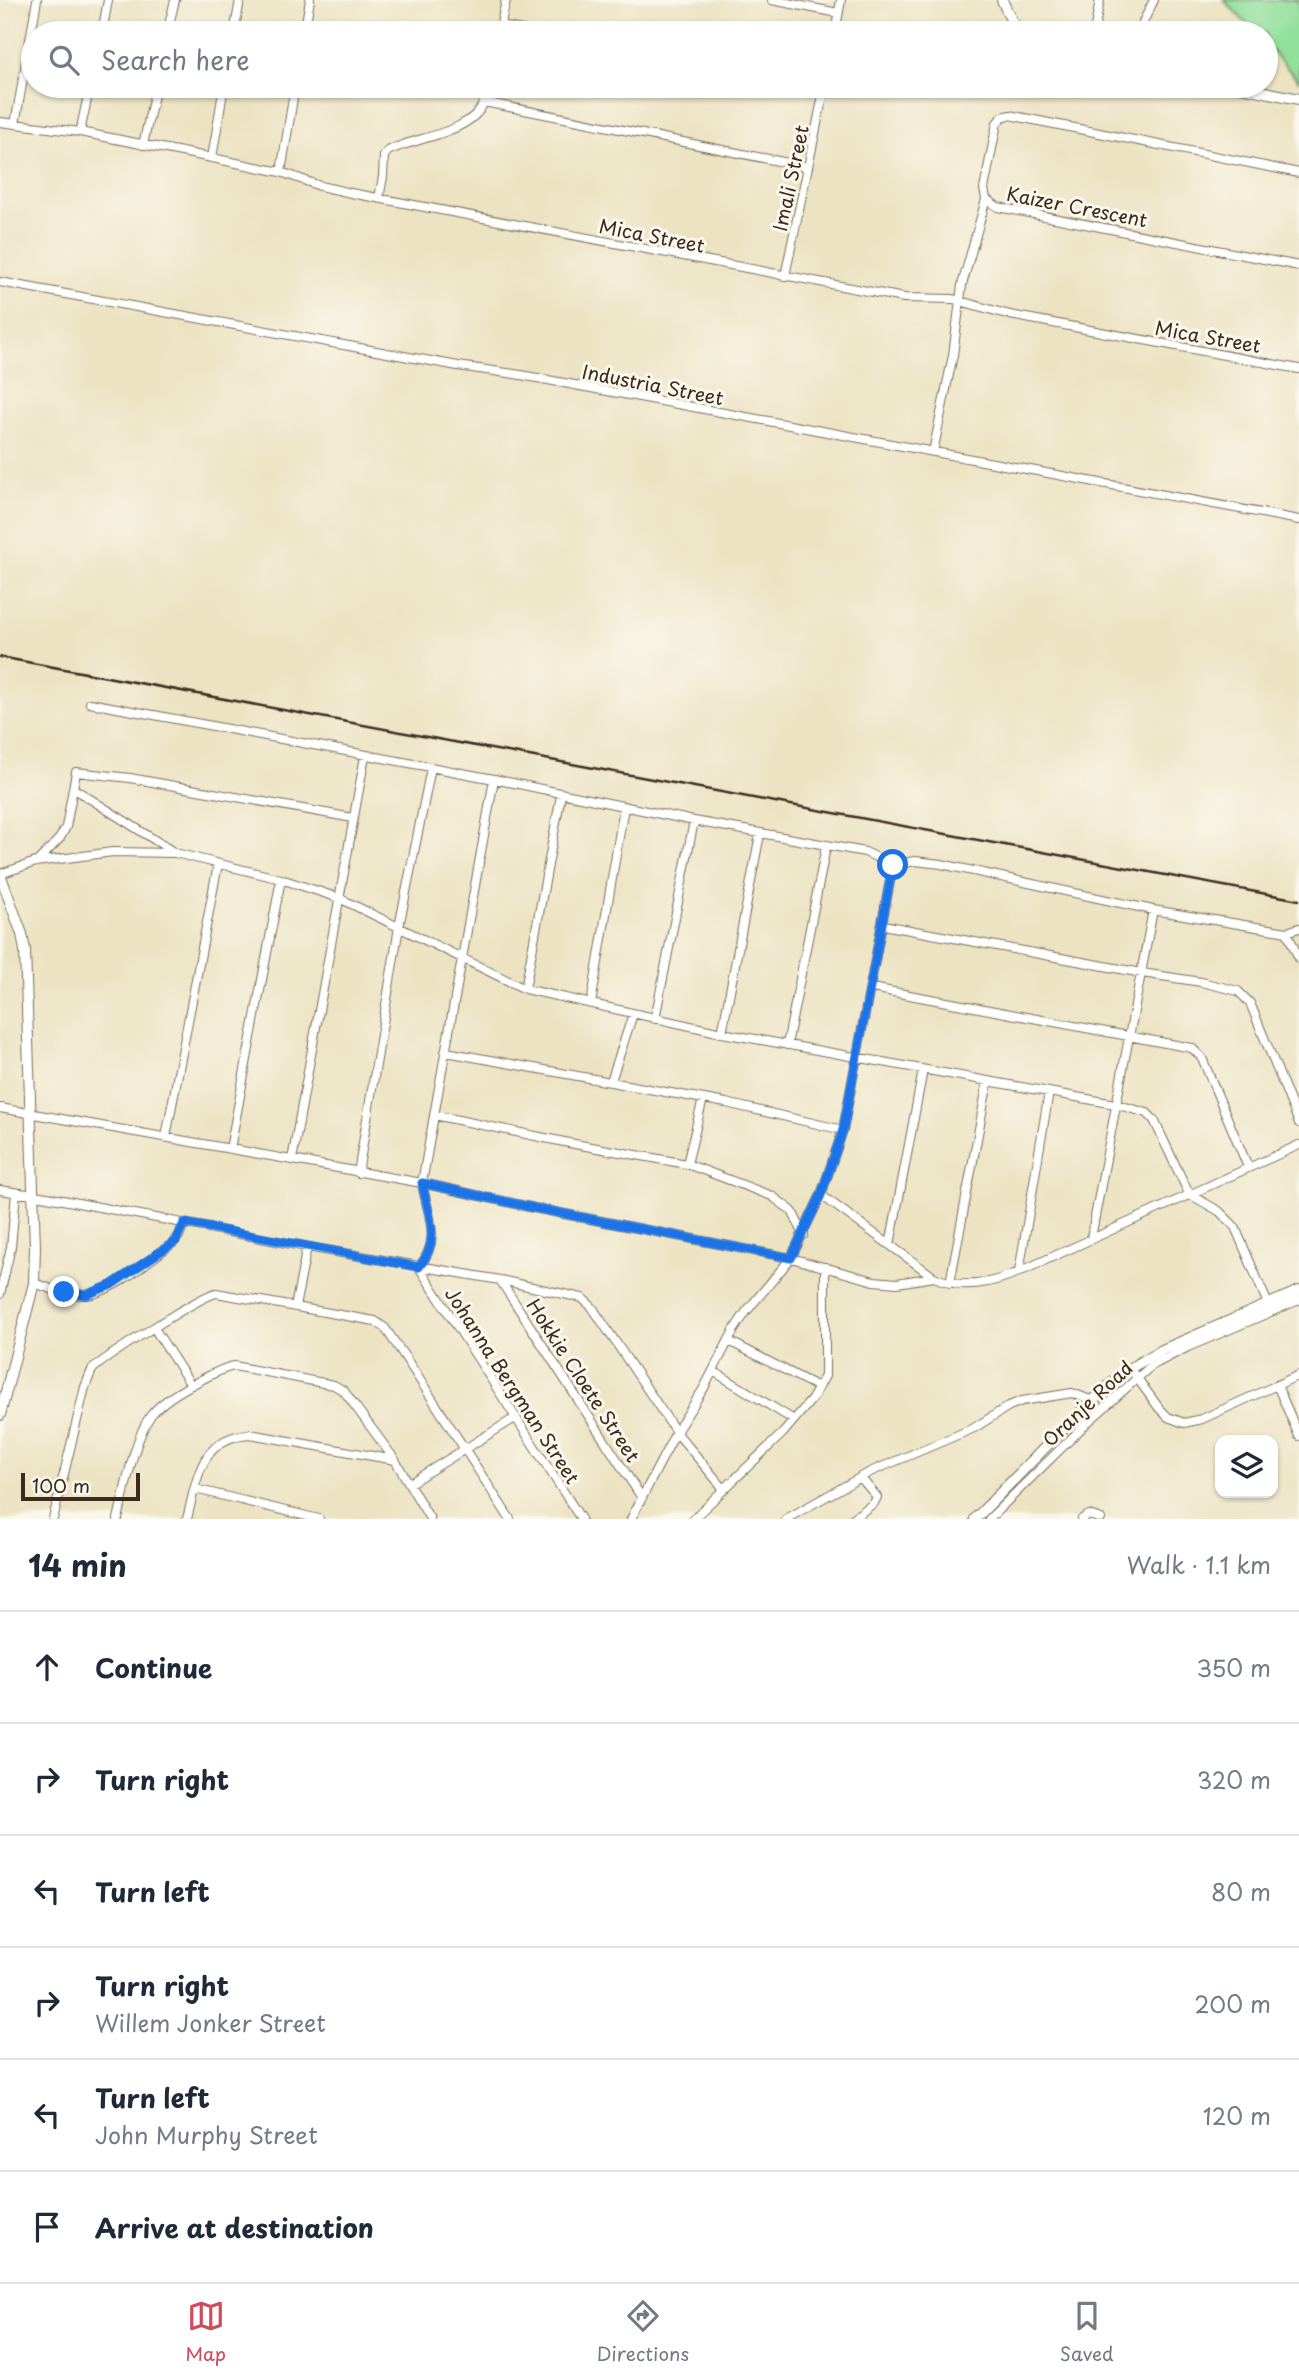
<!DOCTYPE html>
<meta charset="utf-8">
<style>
:root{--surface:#fff;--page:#f2f2f3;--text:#1f2937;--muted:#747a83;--line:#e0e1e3;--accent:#d1495b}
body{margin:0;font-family:"Playpen Sans",sans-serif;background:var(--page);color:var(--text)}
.controls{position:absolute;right:21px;bottom:21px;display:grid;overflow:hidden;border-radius:14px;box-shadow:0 2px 5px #0004}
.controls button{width:63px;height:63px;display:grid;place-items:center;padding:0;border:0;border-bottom:2px solid var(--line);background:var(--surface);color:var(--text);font:35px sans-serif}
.scale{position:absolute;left:21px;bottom:18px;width:119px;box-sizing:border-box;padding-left:7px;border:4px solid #3b2a1e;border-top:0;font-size:19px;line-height:24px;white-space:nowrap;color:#3b2a1e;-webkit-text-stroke:5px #fbf7ec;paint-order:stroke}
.stop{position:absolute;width:21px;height:21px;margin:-16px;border:5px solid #1a73e8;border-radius:50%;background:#fff}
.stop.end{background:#1a73e8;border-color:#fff;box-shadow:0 2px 7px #0008}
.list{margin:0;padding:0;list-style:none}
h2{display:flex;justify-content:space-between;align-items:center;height:91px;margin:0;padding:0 28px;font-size:30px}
h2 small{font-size:23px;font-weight:400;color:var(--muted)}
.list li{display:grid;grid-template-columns:46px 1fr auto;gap:21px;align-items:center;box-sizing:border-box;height:112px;padding:0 28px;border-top:2px solid var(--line)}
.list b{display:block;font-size:26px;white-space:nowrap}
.list p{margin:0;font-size:23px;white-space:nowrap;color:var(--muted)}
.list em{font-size:23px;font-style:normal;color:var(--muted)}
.icon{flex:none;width:38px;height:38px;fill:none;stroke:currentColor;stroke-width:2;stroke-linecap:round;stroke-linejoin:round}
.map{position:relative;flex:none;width:1299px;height:1519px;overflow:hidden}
.search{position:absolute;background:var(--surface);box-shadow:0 2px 5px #0004;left:21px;right:21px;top:21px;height:77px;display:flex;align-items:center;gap:18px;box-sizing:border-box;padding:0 24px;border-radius:38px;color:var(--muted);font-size:26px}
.sheet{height:763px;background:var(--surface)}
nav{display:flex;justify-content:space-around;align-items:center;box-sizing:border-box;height:98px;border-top:2px solid var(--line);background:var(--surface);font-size:19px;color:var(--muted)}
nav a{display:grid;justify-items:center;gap:4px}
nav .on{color:var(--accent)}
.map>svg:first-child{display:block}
.green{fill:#93e09d;stroke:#67855e;stroke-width:2}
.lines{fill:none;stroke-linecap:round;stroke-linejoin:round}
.minor-casing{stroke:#796b57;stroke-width:10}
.tertiary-casing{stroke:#796b57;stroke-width:12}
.minor{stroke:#fff;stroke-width:8}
.tertiary{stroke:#fff;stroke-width:10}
.rail{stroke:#3b2a1e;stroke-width:2.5}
.route{stroke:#1a73e8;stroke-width:9}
.labels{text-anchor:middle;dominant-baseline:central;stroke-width:6;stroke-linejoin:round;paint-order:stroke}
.street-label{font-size:19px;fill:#3b2a1e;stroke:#fbf7ec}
</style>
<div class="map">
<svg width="1299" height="1519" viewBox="0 0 1299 1519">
<rect width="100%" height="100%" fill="#fbf7ec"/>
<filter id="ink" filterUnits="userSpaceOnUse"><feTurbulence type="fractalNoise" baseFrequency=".0143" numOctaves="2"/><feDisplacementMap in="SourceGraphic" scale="14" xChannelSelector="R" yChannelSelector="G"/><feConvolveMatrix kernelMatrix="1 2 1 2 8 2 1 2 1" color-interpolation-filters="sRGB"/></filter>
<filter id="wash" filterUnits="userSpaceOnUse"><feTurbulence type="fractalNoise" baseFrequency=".00686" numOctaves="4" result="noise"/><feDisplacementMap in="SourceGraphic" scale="28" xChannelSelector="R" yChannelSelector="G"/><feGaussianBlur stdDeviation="1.57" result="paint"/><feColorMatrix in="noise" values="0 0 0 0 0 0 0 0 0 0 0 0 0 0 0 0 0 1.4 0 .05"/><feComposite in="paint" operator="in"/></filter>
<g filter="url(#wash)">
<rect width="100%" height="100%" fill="#ece3c2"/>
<path class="green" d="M1224,0H1299V81L1266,45V33H1255Z"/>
</g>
<g filter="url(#ink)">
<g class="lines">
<g class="minor-casing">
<path id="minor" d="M772,0L838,13
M1143,22L1154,0
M501,26L537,33
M102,33L108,0
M167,33L175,0
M234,33L240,0
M304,33L310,0
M499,33L506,0
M835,33L841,0
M1094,33L1100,0
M796,86L824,91
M484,102L808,167
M0,122L80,132L212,158L281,172L320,186L351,193L904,298L953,299L1010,315L1299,369
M15,124L37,0
M80,132L90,86
M143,145L156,86
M212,158L224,86
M281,172L295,86
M1299,173L1009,115L1002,117L997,123L984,189L986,199L998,207L1299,266
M379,198L383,177L384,156L388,151C415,137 471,134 484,102C486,97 487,91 488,86
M780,275L785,276L825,86
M0,282L458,366L521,375L1299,520
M933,452L953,355L962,285L986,199
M90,703L494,779L422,1183C428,1216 442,1239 419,1267L581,1519
M494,779L694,821L865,852L893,865L915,861L941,864L1153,910L1287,932L1299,959
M73,788L172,851
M37,862L60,838L66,827L76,772L130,778L353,818
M0,874L36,862L113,852L175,853L281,879L339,898L525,989L722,1033L1115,1104L1147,1113L1154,1120L1189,1194L1219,1211L1235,1227L1268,1304
M883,925L1142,973L1201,982L1238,991L1250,1003L1299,1123
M1287,932L1299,928
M872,988L1192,1048L1202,1058L1248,1167
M525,989L561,795
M591,1004L624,807
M655,1019L694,821
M722,1033L760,834
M787,1045L826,847
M446,1052L726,1103L843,1130
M611,1081L633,1014
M0,1108L422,1183L534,1208L791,1258L874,1281L897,1283L934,1277
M434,1115L569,1143L687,1164L703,1099
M166,1137L218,864
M230,1149L281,879
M292,1160L365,756
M687,1164L772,1196L792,1211L804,1235
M358,1173L399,927L431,768
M0,1190L47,1197L307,1247L500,1280L582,1298L592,1307L676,1432L724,1489
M821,1195L934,1277C963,1290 990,1284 1019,1272L1299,1145
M1091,1238L1153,910
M890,1245L923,1070
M1019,1272L1049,1092
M500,1280L642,1498
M34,1283C49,1288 66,1295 83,1295C109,1296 152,1258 173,1243L179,1236L184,1223
M950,1283L988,1081
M0,1294L11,1247L16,1193
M295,1307L307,1247
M154,1328L191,1385
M729,1341L818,1387
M713,1371L794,1420
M1134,1374L1159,1408L1168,1417L1184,1423L1202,1419L1299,1375
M1277,1385L1299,1436
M410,1483L515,1418
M195,1489L319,1519
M53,1519L85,1387L92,1370C103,1358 201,1296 216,1293L375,1321L385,1328L405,1357L510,1519
M118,1519C125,1491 134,1438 151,1415C162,1401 183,1389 199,1381C211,1375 222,1368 234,1366L334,1385L344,1391L395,1460L430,1519
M187,1519C197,1480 200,1437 250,1434L395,1460
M631,1519L676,1432L704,1388L734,1330L746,1312L791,1258L821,1195L843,1130L893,865
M693,1519L783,1433L812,1399L825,1376V1267
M786,1519L870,1472L974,1428L1009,1406L1022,1401L1072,1393L1093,1401
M852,1519L874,1503L877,1497L860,1477
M989,1519L1088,1422L1151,1366L1188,1347L1299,1300
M1082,1519L1089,1515L1101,1519"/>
</g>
<g class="tertiary-casing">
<path id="tertiary" d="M1002,0L1012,22L1023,33
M1236,86L1299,99
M0,874L22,934L25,950L35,1247L34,1283L0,1415
M975,1519L1068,1424L1125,1371L1162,1350L1299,1291"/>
</g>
<use href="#minor" class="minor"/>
<use href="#tertiary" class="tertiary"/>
<path class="rail" d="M0,657L1299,900"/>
</g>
</g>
<g class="lines" filter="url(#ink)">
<path class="route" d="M64,1292L86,1295L111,1285L176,1241L184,1223L419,1267C442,1239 428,1215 422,1183L534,1208L791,1258L821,1195L843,1130L893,865"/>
</g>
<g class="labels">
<g class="street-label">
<text transform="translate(790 178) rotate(-78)">Imali Street</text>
<text transform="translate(1077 206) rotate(11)">Kaizer Crescent</text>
<text transform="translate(652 235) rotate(11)">Mica Street</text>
<text transform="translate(1208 336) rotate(10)">Mica Street</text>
<text transform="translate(653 384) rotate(11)">Industria Street</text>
<text transform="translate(584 1380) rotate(57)">Hokkie Cloete Street</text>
<text transform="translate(513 1385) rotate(57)">Johanna Bergman Street</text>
<text transform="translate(1087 1403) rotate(-43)">Oranje Road</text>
</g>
</g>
</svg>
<div class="controls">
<button><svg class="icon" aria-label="layers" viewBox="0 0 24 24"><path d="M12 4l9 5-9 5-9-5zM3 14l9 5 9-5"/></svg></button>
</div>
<div class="scale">100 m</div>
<div class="stop" style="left:893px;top:865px"></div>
<div class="stop end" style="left:64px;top:1292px"></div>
<div class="search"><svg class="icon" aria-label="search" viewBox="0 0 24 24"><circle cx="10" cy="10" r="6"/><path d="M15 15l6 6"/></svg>Search here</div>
</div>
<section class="sheet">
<h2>14 min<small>Walk · 1.1 km</small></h2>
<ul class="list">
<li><svg class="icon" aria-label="ahead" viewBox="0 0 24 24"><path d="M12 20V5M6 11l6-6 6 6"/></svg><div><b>Continue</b></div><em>350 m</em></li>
<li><svg class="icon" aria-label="right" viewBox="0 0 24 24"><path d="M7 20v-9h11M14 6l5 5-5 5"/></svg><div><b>Turn right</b></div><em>320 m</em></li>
<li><svg class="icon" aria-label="left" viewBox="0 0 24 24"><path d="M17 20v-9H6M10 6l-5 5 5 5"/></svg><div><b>Turn left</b></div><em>80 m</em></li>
<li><svg class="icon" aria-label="right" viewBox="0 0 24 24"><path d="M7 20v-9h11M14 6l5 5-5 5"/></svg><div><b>Turn right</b><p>Willem Jonker Street</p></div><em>200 m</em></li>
<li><svg class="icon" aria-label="left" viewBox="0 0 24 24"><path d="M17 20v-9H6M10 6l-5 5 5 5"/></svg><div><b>Turn left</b><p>John Murphy Street</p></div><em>120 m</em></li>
<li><svg class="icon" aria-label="arrive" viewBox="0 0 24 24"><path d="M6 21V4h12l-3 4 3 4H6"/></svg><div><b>Arrive at destination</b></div></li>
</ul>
</section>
<nav>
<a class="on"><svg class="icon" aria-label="map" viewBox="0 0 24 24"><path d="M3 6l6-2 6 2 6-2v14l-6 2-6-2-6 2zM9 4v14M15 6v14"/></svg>Map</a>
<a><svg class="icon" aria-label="directions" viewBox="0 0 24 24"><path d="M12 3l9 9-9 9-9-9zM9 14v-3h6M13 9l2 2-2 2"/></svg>Directions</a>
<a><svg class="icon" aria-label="saved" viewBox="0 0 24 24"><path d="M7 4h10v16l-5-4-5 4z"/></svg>Saved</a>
</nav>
